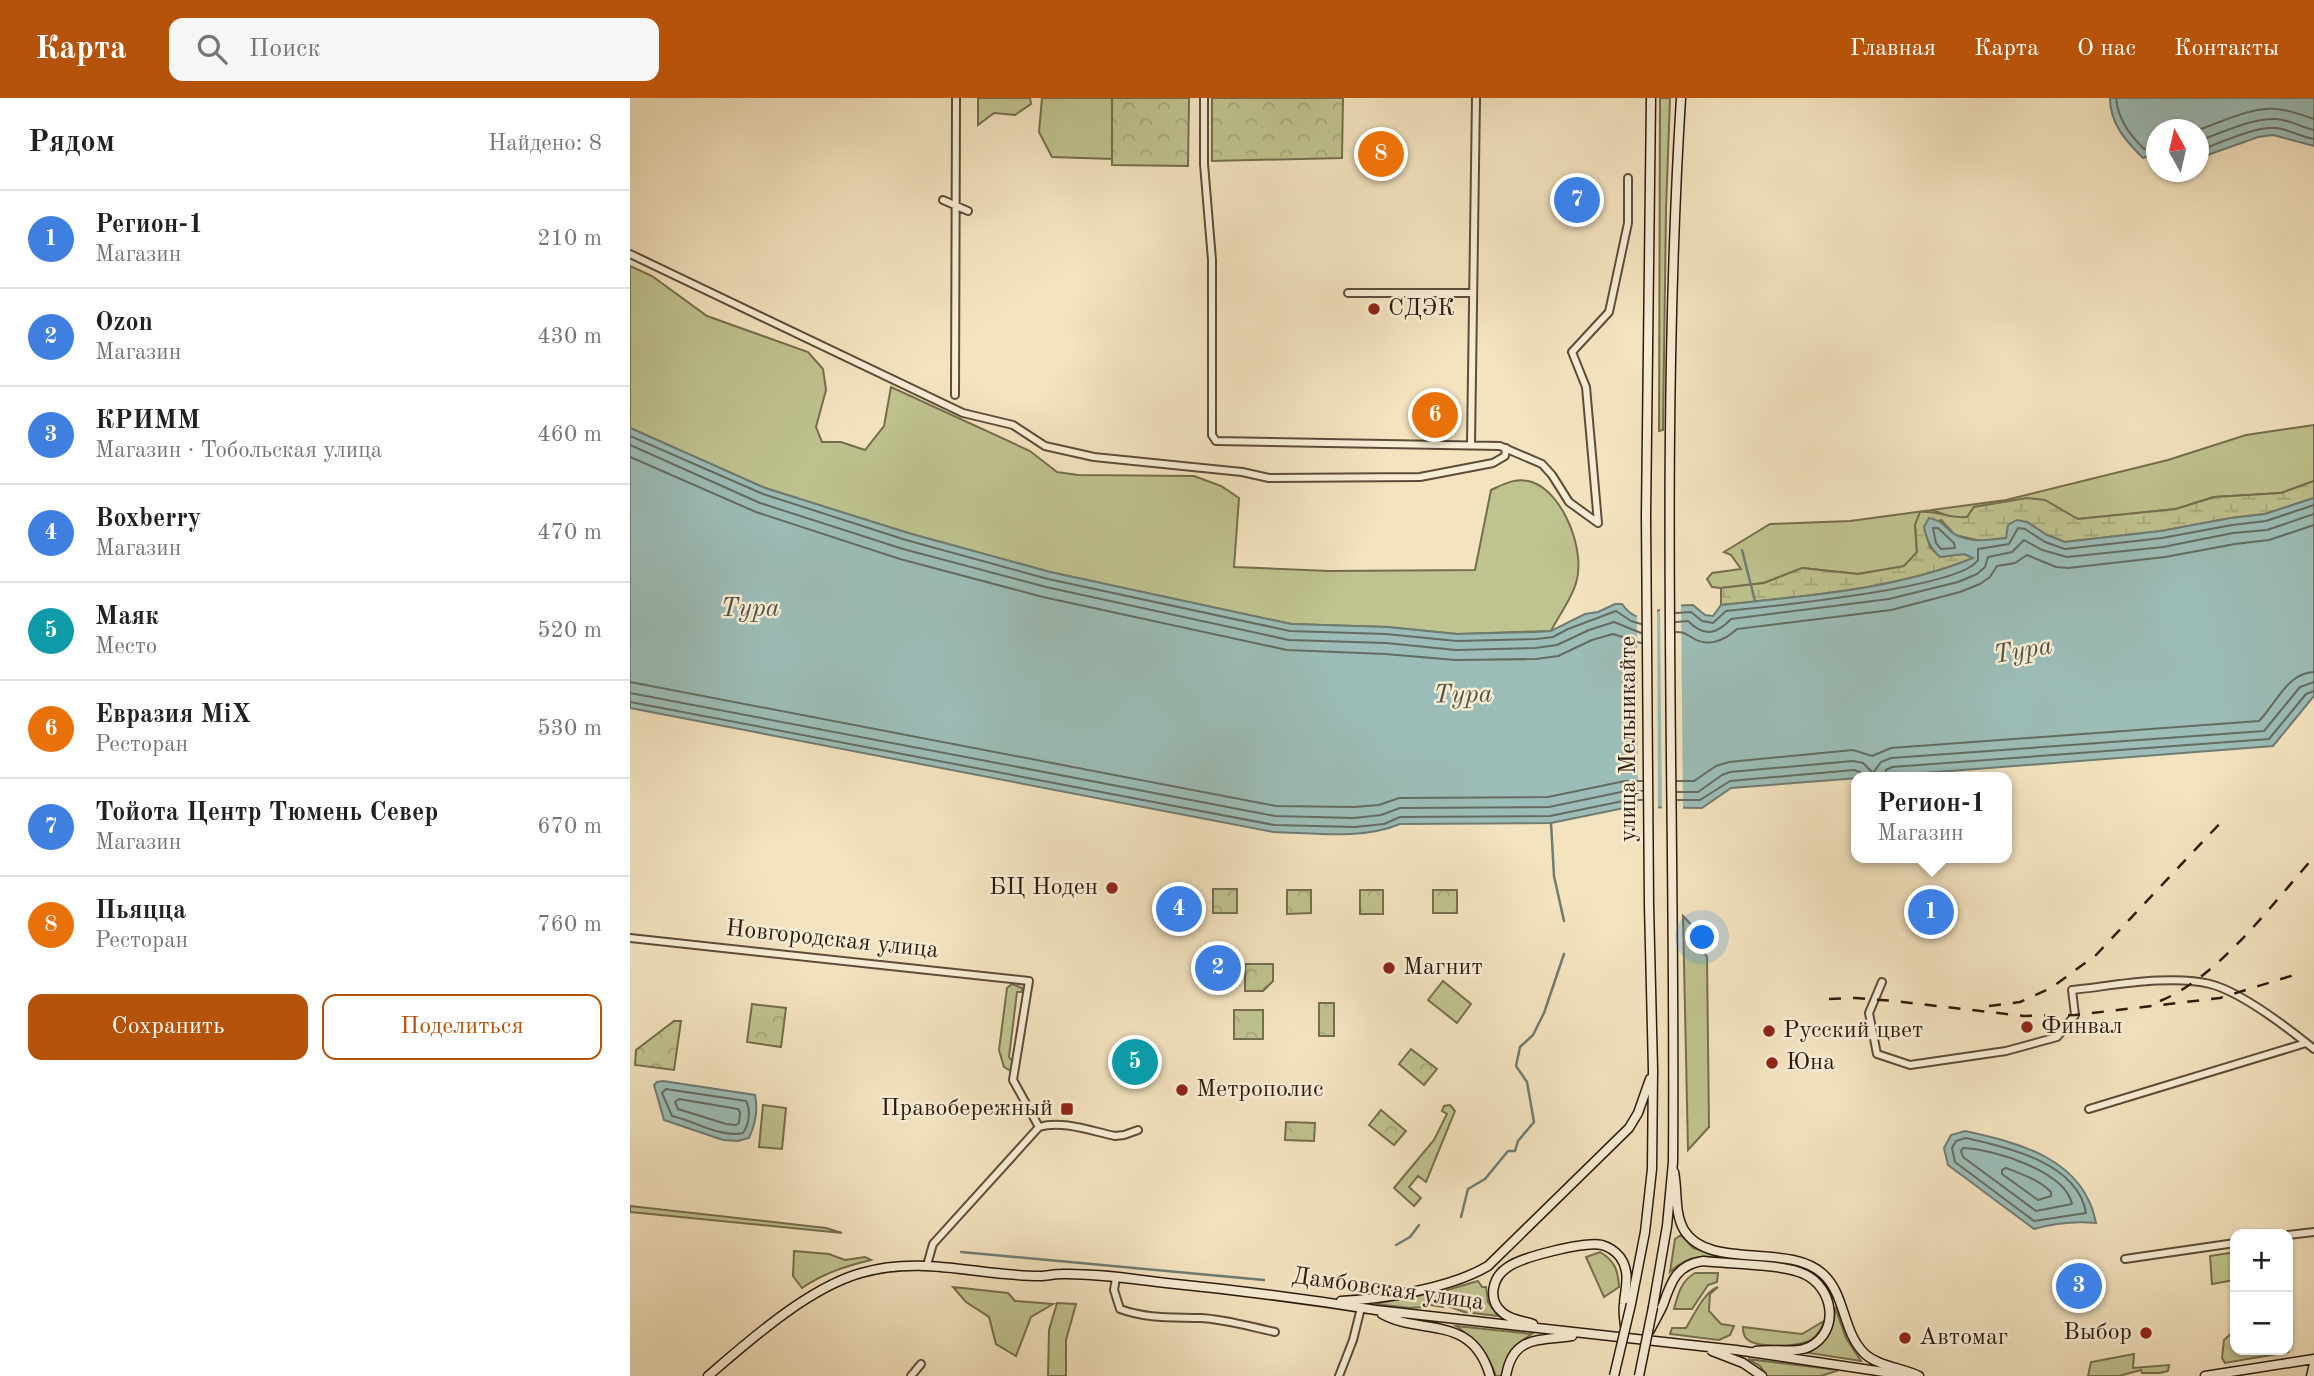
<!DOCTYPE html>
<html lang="ru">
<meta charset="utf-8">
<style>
:root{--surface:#fff;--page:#f6f6f6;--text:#202124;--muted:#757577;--line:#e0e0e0;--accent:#b45309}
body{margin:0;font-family:"Old Standard TT",serif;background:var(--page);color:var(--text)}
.controls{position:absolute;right:21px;bottom:21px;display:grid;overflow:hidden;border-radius:14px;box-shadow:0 2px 5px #0004}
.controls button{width:63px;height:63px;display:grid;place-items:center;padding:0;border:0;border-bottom:2px solid var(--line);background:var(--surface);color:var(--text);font:35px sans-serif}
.compass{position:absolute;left:1516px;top:21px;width:63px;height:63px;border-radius:50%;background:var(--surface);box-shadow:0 2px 5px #0004;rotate:352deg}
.you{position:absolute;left:1073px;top:840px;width:24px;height:24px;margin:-18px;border:5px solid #fff;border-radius:50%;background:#1a73e8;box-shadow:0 0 0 10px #1a73e833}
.badge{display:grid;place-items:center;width:46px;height:46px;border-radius:50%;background:var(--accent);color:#fff;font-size:23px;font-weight:700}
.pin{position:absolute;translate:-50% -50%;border:4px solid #fff;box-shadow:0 2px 7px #0006}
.popup{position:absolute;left:1221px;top:674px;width:161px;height:91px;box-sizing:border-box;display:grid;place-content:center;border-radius:14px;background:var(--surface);filter:drop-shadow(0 2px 5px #0005);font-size:23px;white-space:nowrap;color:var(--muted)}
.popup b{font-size:26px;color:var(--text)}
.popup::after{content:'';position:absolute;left:50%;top:100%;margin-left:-14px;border:14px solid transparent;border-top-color:var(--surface)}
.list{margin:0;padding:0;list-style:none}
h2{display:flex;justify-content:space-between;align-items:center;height:91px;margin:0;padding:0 28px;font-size:30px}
h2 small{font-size:23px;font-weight:400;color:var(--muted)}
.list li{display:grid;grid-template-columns:46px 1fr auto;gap:21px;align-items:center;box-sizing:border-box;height:98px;padding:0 28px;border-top:2px solid var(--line)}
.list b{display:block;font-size:26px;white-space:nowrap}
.list p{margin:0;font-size:23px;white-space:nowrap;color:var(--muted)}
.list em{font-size:23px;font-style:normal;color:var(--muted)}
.actions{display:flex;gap:14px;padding:21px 28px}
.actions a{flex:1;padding:16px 0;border:2px solid var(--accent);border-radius:14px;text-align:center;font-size:24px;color:var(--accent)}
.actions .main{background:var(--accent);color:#fff}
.icon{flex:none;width:38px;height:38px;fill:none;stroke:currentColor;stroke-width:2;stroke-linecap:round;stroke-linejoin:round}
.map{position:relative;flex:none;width:1684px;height:1278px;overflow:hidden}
header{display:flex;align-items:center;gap:42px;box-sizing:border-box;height:98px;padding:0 35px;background:var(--accent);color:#fff}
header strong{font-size:33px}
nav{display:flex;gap:38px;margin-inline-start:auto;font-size:24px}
.search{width:490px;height:63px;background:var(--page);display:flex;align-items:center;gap:18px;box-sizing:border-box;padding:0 24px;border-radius:14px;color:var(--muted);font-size:26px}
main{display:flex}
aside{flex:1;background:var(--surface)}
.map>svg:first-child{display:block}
.grass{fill:#bfc38f;stroke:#756e4e;stroke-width:2}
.wetland{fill:url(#wetland-marsh);stroke:#756e4e;stroke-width:2}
.park{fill:url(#park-crowns);stroke:#756e4e;stroke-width:2}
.water{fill:#9cbdb7;stroke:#6f7c73;stroke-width:2}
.pier{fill:#f3e3bf}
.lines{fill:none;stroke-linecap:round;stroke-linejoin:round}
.shore{stroke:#646c62;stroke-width:2}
.stream{stroke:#6f7c73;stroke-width:2.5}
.street-casing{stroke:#5d4c39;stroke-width:10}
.secondary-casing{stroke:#2b1a0c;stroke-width:11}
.street{stroke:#f7edd5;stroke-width:6}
.secondary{stroke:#f7edd5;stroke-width:8}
.rail{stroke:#2b1a0c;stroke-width:2.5;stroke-dasharray:12 12;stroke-linecap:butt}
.secondary-bridge-casing{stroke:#2b1a0c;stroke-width:11;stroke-linecap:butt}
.secondary-bridge{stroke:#f7edd5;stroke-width:8}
.poi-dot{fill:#8f2418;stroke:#f7edd5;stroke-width:2.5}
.labels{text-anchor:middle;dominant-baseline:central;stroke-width:5;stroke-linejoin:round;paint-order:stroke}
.poi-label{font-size:24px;fill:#2b1a0c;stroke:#f7edd5;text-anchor:start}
.street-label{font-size:24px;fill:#2b1a0c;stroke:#f7edd5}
.water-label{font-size:26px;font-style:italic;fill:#535348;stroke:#f7edd5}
</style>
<header>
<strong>Карта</strong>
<div class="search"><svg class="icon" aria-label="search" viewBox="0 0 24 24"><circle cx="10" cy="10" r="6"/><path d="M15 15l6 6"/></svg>Поиск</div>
<nav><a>Главная</a><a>Карта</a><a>О нас</a><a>Контакты</a></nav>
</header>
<main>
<aside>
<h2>Рядом<small>Найдено: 8</small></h2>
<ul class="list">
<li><span class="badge" style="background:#3f7fe0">1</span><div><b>Регион-1</b><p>Магазин</p></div><em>210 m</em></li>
<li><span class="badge" style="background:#3f7fe0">2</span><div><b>Ozon</b><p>Магазин</p></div><em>430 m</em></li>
<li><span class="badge" style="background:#3f7fe0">3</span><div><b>КРИММ</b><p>Магазин · Тобольская улица</p></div><em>460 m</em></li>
<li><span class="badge" style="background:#3f7fe0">4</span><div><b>Boxberry</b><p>Магазин</p></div><em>470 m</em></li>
<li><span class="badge" style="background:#0f9aa8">5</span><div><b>Маяк</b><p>Место</p></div><em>520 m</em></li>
<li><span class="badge" style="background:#e8710a">6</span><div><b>Евразия MiX</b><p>Ресторан</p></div><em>530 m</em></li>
<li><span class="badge" style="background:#3f7fe0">7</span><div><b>Тойота Центр Тюмень Север</b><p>Магазин</p></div><em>670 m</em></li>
<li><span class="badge" style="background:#e8710a">8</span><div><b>Пьяцца</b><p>Ресторан</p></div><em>760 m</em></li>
</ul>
<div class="actions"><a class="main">Сохранить</a><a>Поделиться</a></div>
</aside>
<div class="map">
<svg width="1684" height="1278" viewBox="0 0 1684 1278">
<defs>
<pattern id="wetland-marsh" width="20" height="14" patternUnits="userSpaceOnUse" patternTransform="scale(1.75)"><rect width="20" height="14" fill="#bfc38f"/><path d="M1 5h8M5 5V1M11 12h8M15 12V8" fill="none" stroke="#a4a77a"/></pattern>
<pattern id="park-crowns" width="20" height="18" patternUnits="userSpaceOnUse" patternTransform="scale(1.75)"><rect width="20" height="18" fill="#bfc38f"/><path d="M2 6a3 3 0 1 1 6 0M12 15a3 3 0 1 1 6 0" fill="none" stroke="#a4a77a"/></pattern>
</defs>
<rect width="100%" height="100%" fill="#f3e3bf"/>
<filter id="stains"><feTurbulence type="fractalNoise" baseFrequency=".00286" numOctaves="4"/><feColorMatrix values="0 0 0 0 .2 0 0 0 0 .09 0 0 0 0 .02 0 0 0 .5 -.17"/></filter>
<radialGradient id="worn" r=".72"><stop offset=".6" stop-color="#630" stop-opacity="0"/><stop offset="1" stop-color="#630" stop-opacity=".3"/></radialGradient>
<path class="grass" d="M348,0H400L401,6L385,17L364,15L348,27Z
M412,0H557L545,63L422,59L409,34Z
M1030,0H1040L1036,112L1033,332L1029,333Z
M0,168L22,178L77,218L178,254L193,271L196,292L186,329L192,344H211L235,352L254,328L261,289L400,353L427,374L448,377L564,378L591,388L609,400L604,469L699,473L845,472L861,392C874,386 886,379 902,384C934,395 956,454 946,485C942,500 928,519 921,533L827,536L757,529L661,526L420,474L278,435L135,390L0,330Z
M1684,327V383L1651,395L1584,399L1546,411L1448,421L1437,416L1372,405L1344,409L1337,419L1324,420L1302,412L1285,427L1287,454L1282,462L1272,469L1228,476L1172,470L1134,485L1091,490L1082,489L1077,481L1082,475L1111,471L1101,457L1094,454L1140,426L1220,423L1376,402L1538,362L1616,337Z
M1053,818L1073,839L1074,854L1077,859L1079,1029L1058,1052Z
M813,883L841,906L827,925L798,902Z
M382,886L392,890V894H387L379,959L383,964L381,973L374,969L369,952L377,890Z
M133,1007L156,1010L152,1051L129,1049Z
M820,1007L825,1013L796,1084L788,1078L779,1089L791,1100L784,1108L764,1090L804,1042L817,1016L812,1013L814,1008Z
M0,1108L196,1130L212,1135L0,1114Z
M1051,1137L1063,1150L1084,1157V1159C1066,1157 1053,1162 1040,1174L1045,1141Z
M164,1153L199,1156L215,1162L235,1159L241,1162C216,1168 194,1175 172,1190L163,1178Z
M970,1154C985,1163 988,1172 989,1189L974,1199L956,1159Z
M1605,1154V1182L1582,1186L1580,1158Z
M1065,1175H1088L1087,1184L1078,1187L1062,1211H1044C1048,1196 1051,1183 1065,1175Z
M848,1183L852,1189H856L858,1204L868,1218L834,1214L818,1208L817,1192Z
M323,1189L378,1195L385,1203L423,1206L401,1219L386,1258L366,1246L359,1219L336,1204Z
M1088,1189L1080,1196L1079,1213L1091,1226L1104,1228L1100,1237L1089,1242L1040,1236L1042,1230H1056C1064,1217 1074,1194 1088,1189Z
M812,1193L813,1209L795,1206L794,1209L780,1210L745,1206Z
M427,1205L446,1206L436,1242V1278H418L419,1232Z
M1205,1209L1216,1240L1231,1263L1179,1255C1197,1243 1205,1231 1205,1209Z
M1194,1223C1191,1231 1189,1236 1182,1241C1170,1249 1125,1251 1116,1240C1113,1237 1113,1233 1113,1229L1172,1236Z
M826,1228L902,1236C885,1246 876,1258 873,1278H866C858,1255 846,1242 826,1228Z
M1604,1233L1605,1252H1658V1247L1659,1252L1658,1254L1595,1265L1592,1260L1594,1242Z
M1504,1256L1503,1270L1539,1267L1538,1273L1530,1275H1512L1511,1272L1489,1278H1458L1461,1264Z
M1118,1261L1209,1272L1191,1278H1137L1130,1268Z"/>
<path class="wetland" d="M1684,383V400L1635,416L1601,420L1531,433L1435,444L1417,437L1397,424L1376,440L1351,443L1325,437L1311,422L1294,429L1300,449L1310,459L1334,456L1344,460C1264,492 1176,498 1091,507V490L1134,485L1172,470L1228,476L1274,468L1287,454L1285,427L1290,414C1307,412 1319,421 1337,419L1344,409L1397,400L1415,402L1448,421L1546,411L1584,399L1651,395Z"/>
<path class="park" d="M482,0H559L558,68L482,67Z
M582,0H713L712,60L582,63Z
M583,791H607V815H583Z
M657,792H681V815L657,816Z
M730,792H753V816H730Z
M803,792H827V815H803Z
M615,866H643V883L633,893H615Z
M689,905H704V938H689Z
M122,906L156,910L151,949L117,944Z
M604,912H633V941H604Z
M44,923H51L44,972L5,967L6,952Z
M781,951L807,971L794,987L769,966Z
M751,1012L776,1033L764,1047L739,1027Z
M656,1024L685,1025L684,1043L655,1042Z"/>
<path class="water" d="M1480,0H1684V48L1643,37L1628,39L1569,60L1568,32H1526V55L1513,60C1496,43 1480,26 1480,0Z
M0,330L135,390L278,435L420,474L661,526L757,529L827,536L905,534L921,533L955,516L968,514L985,506H992C1010,531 1020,512 1039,509C1046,507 1055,507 1063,507L1075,517L1083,518L1091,507C1175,498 1264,492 1343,460L1334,456L1310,459C1300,450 1297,442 1294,429L1299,420C1317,424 1314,431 1326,437C1342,445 1359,442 1376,440L1378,427L1387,422L1397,424L1417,437L1435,444L1531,433L1601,420L1635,416L1684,400V598L1643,648L1101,690L1072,710L999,709L921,725L770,726C732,742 685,735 643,734L0,610Z
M33,983L125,997C128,1011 125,1027 119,1040L108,1043L93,1042L34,1022L24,987L27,984Z
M1335,1033C1390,1045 1454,1061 1466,1125C1444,1123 1425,1125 1404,1131L1318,1067L1314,1050L1321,1037Z"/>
<path class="pier" d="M1051,504L1053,713H1032L1030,508Z
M1027,510L1028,713L1008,712L1007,514L1013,516Z"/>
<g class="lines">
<path class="shore" d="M1486,0C1488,21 1499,36 1514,51L1526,49
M1568,32C1592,24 1620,9 1646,11C1660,12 1671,17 1684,21
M1568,43C1592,35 1621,20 1646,21C1660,22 1671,29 1684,32
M1568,53C1590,45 1625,28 1647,30C1660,32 1671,39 1684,41
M0,338L133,396L276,442L418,481L660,533L756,536L827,543L906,541L923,539L938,531L986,513L1001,523L1011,526
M0,347L130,405L273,451L416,489L659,542L756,545L826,552L905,550L927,547L959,532L984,524L1011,535
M0,359L126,414L270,461L413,499L657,552L755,556L826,562L906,561L928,558L962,542L983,536L1011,545
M1303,430H1308L1324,445L1325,450L1311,451L1306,445Z
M1046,515L1061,514L1072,523L1083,525L1096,513C1135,509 1331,490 1348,462V451L1379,446L1388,430L1395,431L1415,444L1435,451L1532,440L1602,427L1636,423L1684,407
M1046,524L1058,523C1074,539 1086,537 1101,521L1259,501L1328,484L1347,476L1355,469L1358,459L1382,454L1394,442L1412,452L1437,459L1533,449L1603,435L1637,432L1684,416
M1046,534C1053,534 1054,535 1061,539C1077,550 1094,543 1107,531L1261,512L1330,494L1350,486L1360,479L1367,468L1385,465L1397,457L1426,469L1438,470L1535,459L1605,446L1639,442L1684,427
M0,584L646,708L724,709L749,707L769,700L918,699L995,683H1012
M0,595L645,718L724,720L751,717L770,710L919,709L996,693H1012
M0,604L644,727L725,729L754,726L770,719L920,718L998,702H1013
M1254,679L1256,672L1262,669L1639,641L1676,596L1684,593
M1047,683H1064L1086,668L1099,664L1223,652L1242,658L1261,650L1629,623C1646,606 1657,575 1684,574
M1047,694H1068L1092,677L1100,674L1223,663L1233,665L1243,675L1251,664L1261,660L1634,633L1670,589L1684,584
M1047,702H1070L1100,683L1224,672L1230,674L1233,679
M36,991L116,1003C121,1012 119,1027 113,1035C90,1040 65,1023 42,1018L32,995Z
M49,1001L108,1011L110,1014L109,1025L106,1027L96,1026L48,1011L45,1004Z
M1336,1040C1377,1049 1448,1065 1456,1115L1404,1123L1325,1064L1322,1050L1326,1043Z
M1333,1050C1363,1051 1435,1073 1442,1106L1406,1113L1333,1059L1331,1053Z
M1376,1070C1392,1076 1409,1082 1421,1094V1098L1408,1102L1372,1076V1072Z"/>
<path class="stream" d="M1112,452L1125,503
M921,725L924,778L934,823
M831,1119L838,1091L855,1081L878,1053H885L888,1043L904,1024L897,984L886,968L890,949L903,937L914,915L934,856
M766,1147L780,1139L789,1127
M331,1154L634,1182"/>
<g class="street-casing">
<path id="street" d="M574,0V66L582,162V337L586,343L870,348L912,366L922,377L939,404L968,425
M313,102L338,113
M0,156L333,315L383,327L415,348L464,359L612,374L639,380L790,379L863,365L875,358L876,350
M718,195H843
M325,297L326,0
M841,346L846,0
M968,425L956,289L942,254L979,214L998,125V80
M0,840L399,883L383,982L409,1029
M1252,884L1239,915L1247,956L1280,967L1376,953L1427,939L1445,917L1442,892C1481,888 1542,876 1580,886C1612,894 1658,930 1684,951
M1459,1011L1676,945
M1658,1137L1684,1134
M1495,1161L1605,1145
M297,1167L303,1146L409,1029C432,1022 461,1033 485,1038L494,1037L508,1032
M486,1180L484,1192L490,1211C517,1221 543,1219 570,1220C595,1221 621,1229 645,1234
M281,1278L291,1266
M709,1278L723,1242L731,1210"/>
</g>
<g class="secondary-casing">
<path id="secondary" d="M1044,1074C1048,1093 1044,1115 1054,1132C1079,1173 1158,1144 1193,1176C1216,1197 1212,1234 1235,1256C1248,1268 1273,1270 1289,1278
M711,1203C754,1201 821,1190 858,1168L999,1030L1008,1015L1020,981
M1001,1206L1015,1134L1022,1071L1023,972L1019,807L1016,418L1021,0
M1023,1209L1037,1128L1043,1064C1046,710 1029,354 1051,0
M752,1216C791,1238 842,1215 860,1278
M903,1226C894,1223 881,1222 873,1215C857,1202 862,1179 878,1169C892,1159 955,1143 972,1147C979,1149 986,1154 990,1159C1001,1174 995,1190 994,1206C993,1213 994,1221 995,1228
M1020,1232C1024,1224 1029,1216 1033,1207C1041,1184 1046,1167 1073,1163C1098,1166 1153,1166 1174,1176C1203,1189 1211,1233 1179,1249C1164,1256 1143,1250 1126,1253
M1082,1253L1113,1265L1132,1278
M78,1278C120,1242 178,1190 231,1175C293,1157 348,1178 410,1178C417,1178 424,1176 431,1176C465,1175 502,1181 536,1185C607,1192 676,1201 746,1212L1106,1252L1281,1278
M876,1278C883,1237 909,1243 942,1238
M1575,1278L1684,1261
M1681,1278L1684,1266"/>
</g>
<use href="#street" class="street"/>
<use href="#secondary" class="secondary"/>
<path class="rail" d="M1199,901L1226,900L1264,903L1394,918L1445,917L1590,900L1664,877
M1530,903C1589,879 1642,806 1684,759
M1359,908L1390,904L1421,890L1466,857L1596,719"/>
<g class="secondary-bridge-casing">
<path id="secondary-bridge" d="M984,1278L1001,1206
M1009,1278L1023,1209"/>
</g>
<use href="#secondary-bridge" class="secondary-bridge"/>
</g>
<g class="poi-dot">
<circle cx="744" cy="211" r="7"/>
<circle cx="482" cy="790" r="7"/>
<circle cx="759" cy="870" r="7"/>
<circle cx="1397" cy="929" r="7"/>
<circle cx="1139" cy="933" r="7"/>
<circle cx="1142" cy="965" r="7"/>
<circle cx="552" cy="992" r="7"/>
<rect x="430" y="1004" width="14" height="14" rx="3.5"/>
<circle cx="1516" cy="1235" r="7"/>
<circle cx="1275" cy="1240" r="7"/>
</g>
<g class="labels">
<g class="poi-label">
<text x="758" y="211">СДЭК</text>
<text x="468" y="790" text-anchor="end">БЦ Ноден</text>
<text x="773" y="870">Магнит</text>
<text x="1411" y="929">Финвал</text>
<text x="1153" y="933">Русский цвет</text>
<text x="1156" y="965">Юна</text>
<text x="566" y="992">Метрополис</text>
<text x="423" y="1011" text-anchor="end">Правобережный</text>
<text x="1502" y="1235" text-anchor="end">Выбор</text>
<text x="1289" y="1240">Автомаг</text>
</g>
<g class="street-label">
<text transform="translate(999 641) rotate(-90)">улица Мельникайте</text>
<text transform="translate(202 842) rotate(6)">Новгородская улица</text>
<text transform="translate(758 1192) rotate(8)">Дамбовская улица</text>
</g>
<g class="water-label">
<text x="120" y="511">Тура</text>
<text transform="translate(1393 553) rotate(-10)">Тура</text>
<text transform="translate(833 597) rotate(-1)">Тура</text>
</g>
</g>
<rect width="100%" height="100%" filter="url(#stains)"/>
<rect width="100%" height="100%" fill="url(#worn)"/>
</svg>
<div class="controls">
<button>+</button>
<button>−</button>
</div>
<svg class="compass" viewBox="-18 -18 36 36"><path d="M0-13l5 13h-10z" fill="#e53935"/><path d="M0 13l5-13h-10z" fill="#757577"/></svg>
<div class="you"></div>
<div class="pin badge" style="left:1301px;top:814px;background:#3f7fe0">1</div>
<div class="popup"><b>Регион-1</b>Магазин</div>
<div class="pin badge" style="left:588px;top:870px;background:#3f7fe0">2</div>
<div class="pin badge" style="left:1449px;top:1188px;background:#3f7fe0">3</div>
<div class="pin badge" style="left:549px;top:811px;background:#3f7fe0">4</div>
<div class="pin badge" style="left:505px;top:964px;background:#0f9aa8">5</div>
<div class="pin badge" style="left:805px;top:317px;background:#e8710a">6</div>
<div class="pin badge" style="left:947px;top:102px;background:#3f7fe0">7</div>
<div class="pin badge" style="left:751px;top:56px;background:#e8710a">8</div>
</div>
</main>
